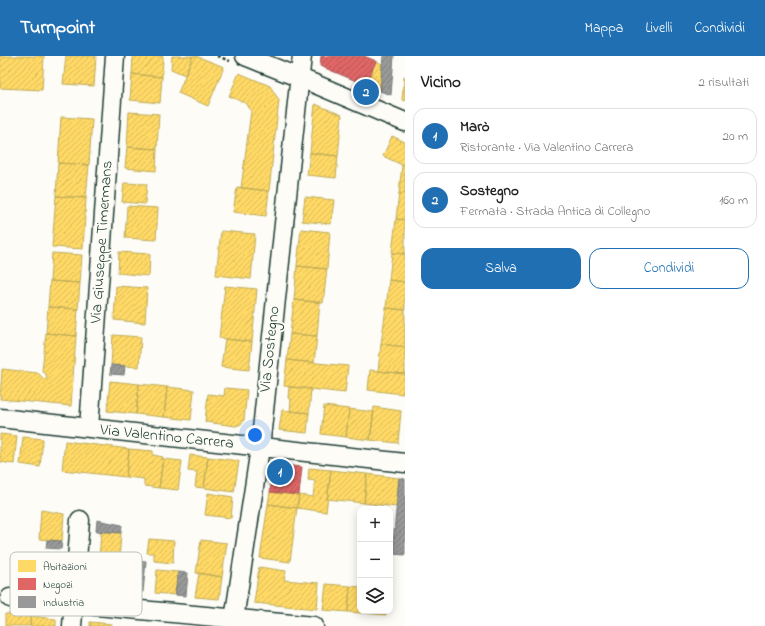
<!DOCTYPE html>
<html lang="it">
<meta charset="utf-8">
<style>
:root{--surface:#fff;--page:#f6f6f6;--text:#222;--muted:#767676;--line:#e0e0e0;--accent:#1f6fb2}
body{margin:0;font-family:"Indie Flower",sans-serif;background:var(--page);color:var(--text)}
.controls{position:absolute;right:12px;bottom:12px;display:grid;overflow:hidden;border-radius:8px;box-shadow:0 2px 10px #0003}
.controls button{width:36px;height:36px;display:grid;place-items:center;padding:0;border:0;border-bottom:1px solid var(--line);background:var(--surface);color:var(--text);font:20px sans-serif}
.you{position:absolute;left:255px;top:379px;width:14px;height:14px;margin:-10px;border:3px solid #fff;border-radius:50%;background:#1a73e8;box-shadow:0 0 0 6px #1a73e833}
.badge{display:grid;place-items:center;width:26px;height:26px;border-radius:50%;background:var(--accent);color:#fff;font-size:13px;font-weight:700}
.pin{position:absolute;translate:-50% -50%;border:2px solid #fff;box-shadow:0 1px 4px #0006}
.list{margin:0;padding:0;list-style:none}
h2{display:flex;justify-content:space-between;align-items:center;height:52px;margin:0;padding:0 16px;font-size:17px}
h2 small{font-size:13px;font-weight:400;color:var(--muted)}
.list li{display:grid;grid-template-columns:26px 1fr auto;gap:12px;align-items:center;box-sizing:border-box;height:56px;margin:0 8px 8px;padding:0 8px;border:1px solid var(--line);border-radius:12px}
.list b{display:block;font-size:15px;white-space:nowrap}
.list p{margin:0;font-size:13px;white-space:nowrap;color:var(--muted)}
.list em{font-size:13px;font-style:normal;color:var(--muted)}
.actions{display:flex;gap:8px;padding:12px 16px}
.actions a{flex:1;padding:9px 0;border:1px solid var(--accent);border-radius:12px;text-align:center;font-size:14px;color:var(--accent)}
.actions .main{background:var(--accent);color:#fff}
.icon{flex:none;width:22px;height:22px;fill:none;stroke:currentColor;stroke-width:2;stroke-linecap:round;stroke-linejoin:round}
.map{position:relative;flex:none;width:405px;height:570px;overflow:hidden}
header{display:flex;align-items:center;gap:24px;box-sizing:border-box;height:56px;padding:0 20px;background:var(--accent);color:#fff}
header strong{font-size:19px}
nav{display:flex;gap:22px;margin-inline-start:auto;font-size:14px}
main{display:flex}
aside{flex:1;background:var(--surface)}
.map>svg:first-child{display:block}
.homes{fill:url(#homes-hatch);stroke:#bcaa57}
.shops{fill:url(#shops-hatch);stroke:#a65a57}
.industry{fill:url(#industry-hatch);stroke:#747d7b}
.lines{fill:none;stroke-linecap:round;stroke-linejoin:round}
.minor-casing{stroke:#1f3d34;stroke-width:21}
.path{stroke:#1f3d34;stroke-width:2.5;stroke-dasharray:3 3;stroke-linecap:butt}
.minor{stroke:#fdfcf7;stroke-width:18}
.labels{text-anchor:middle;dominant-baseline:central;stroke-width:4;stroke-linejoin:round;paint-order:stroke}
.street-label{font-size:16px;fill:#1f3d34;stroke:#fdfcf7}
.key{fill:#fdfcf7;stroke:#bac3bc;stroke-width:1}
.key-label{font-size:11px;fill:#1f3d34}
</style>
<header>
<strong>Turnpoint</strong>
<nav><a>Mappa</a><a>Livelli</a><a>Condividi</a></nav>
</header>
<main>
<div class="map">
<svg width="405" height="570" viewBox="0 0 405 570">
<defs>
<pattern id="homes-hatch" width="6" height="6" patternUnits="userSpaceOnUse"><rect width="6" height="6" fill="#ffd966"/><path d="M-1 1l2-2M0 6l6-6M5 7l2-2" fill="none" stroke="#dabb59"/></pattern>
<pattern id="shops-hatch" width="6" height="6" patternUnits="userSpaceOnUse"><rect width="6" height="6" fill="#e06666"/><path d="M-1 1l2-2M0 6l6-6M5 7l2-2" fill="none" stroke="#b55555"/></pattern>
<pattern id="industry-hatch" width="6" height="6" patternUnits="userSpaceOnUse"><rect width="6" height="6" fill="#999"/><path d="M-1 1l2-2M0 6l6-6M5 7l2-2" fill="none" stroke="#7c7e7e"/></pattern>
</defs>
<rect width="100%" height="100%" fill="#fdfcf7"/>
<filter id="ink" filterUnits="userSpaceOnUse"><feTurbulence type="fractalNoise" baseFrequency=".025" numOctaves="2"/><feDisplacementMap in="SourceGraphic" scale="8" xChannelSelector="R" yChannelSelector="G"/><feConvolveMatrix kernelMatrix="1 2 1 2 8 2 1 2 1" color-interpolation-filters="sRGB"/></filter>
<g filter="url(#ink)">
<path class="homes" d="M0,0H44L42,34L0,32Z
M66,0H96L94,30L63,28Z
M133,0H163L162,21L132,18Z
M172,0H193L185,19L171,13Z
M193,0H196L224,11L208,50L178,37Z
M376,5L382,8L380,35L366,29Z
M239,17L270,30L279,44L269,135L241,132L251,55L247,48L229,40Z
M132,18L162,21L160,47L130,44Z
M404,21H405V45L402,44Z
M315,48L342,59L338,100L310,97Z
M129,56L159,58L157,93L127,91Z
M61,61L92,63L89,109L58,107Z
M392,80L405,86V109H402L383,100Z
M127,91L157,93L156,115L125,112Z
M310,97L338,100L336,122L307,119Z
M58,107L89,109L86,142L56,140Z
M405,108V138L399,137L402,109Z
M124,127L147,128L145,148L122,146Z
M237,131L269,135L266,160L233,156Z
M399,137L405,138V164L396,163Z
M56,140L86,142L83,193L52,191Z
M305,141L334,144L331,168L302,165Z
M127,150L158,152L156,184L125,182Z
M396,163L405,164V198L392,197Z
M301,173L330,176L327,213L297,210Z
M221,175L255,178L251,223L216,219Z
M119,196L150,198L149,220L118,217Z
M52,197L82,199L80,227L50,225Z
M392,197L405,198V226L389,224Z
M297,210L327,213L323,247L294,244Z
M389,224L405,226V254L386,252Z
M50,225L80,227L78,253L48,251Z
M116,230L147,232L145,267L114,264Z
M225,230L257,233L252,286L219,282Z
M294,244L320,246L317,280L290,278Z
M48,251L78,253L76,280L46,277Z
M386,252L405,254V291L381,288Z
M46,277L76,280L71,350L0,343L2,313L38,317L44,323H47V320L42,315Z
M290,278L317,280L314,307L287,304Z
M113,279L141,281L139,311L111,309Z
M225,283L252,286L249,314L221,311Z
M381,288L405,291V318L378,315Z
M287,304L348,310L345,337L284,330Z
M370,314L405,318L403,338L368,334Z
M110,325L139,328L136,358L107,355Z
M139,328L167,331L164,361L136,358Z
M167,331L194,334L191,364L164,361Z
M289,331L311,333L309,357L290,355L291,343L288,342Z
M225,332L247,334L244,364L241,368L236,370L205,366L208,338L224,340Z
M324,350L349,353L346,381L321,378Z
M374,351L401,355L398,387L370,384Z
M349,353L374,356L370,384L346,381Z
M282,354L309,357L307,377L279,374Z
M0,378L17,380L14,408L0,406Z
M23,381L43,383L40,411L20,408Z
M65,385L129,393L126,421L62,414Z
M129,393L153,395V399L163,401L159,432L144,430V423L126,421Z
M190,399L208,401L204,432L195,431L197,416L188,415Z
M208,401L239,405L234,436L204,432Z
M163,403L182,405L178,434L159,432Z
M309,412L331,414L326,456L297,452L299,439L313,441L315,425L308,424Z
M331,414L367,418L364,447L327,443Z
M367,418L399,422L396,451L364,447Z
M270,436L299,439L297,452L268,448Z
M208,437L233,441L231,462L205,459Z
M268,448L297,452L290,506L260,502Z
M41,454L64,458L62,485L39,483Z
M101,475L121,477L119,505L99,504Z
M149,483L174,485L173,507L154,505V497H147Z
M201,484L227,487L222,521L196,517Z
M259,511L286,515L284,524L319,527L317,553L254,547Z
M157,514L178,516L175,539L155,537Z
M199,517L222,521L219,543L195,541Z
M326,528L350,530L348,556L323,554Z
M350,530L360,531V555H386V559L348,556Z
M5,558L31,560L30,570H5Z
M31,560L56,563V570H30Z
M90,566L112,568V570H90Z"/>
<path class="shops" d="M321,0H364L376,5L366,29L320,10Z
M274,408L302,411L299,439L270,436Z"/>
<path class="industry" d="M383,0H394L391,39L380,35Z
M111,309L125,310L124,319L110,318Z
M399,422L405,423V499L392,498Z
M97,464L122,469L121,477L96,475Z
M47,484L62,485L61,493L46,492Z
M134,504L146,505L143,536L131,535Z
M178,516L188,517L186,540L175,539Z"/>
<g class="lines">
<g class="minor-casing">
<path id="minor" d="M245,0L315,28L405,66
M0,362L405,407
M89,372L115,0
M10,542L314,570
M72,570L80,464
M233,570L260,392L302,0"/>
</g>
<path class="path" d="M217,0L230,5"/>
<use href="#minor" class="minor"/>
</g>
</g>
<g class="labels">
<g class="street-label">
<text transform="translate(102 186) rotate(-86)">Via Giuseppe Timermans</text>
<text transform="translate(270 293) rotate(-84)">Via Sostegno</text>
<text transform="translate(167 381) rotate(6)">Via Valentino Carrera</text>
</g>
</g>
<rect x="10" y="496" width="132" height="64" rx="6" class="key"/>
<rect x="18" y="504" width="18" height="12" fill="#ffd966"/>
<rect x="18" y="522" width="18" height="12" fill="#e06666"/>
<rect x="18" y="540" width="18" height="12" fill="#999"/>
<g class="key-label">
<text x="43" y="514">Abitazioni</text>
<text x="43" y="532">Negozi</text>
<text x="43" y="550">Industria</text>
</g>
</svg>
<div class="controls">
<button>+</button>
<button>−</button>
<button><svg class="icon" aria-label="layers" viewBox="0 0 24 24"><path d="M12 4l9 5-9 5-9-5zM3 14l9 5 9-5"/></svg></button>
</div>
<div class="you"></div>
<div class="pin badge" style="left:280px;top:416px">1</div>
<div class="pin badge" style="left:366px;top:36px">2</div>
</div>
<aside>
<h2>Vicino<small>2 risultati</small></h2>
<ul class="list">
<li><span class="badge">1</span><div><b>Marò</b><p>Ristorante · Via Valentino Carrera</p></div><em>20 m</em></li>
<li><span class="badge">2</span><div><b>Sostegno</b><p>Fermata · Strada Antica di Collegno</p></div><em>160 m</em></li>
</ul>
<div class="actions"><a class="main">Salva</a><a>Condividi</a></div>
</aside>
</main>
